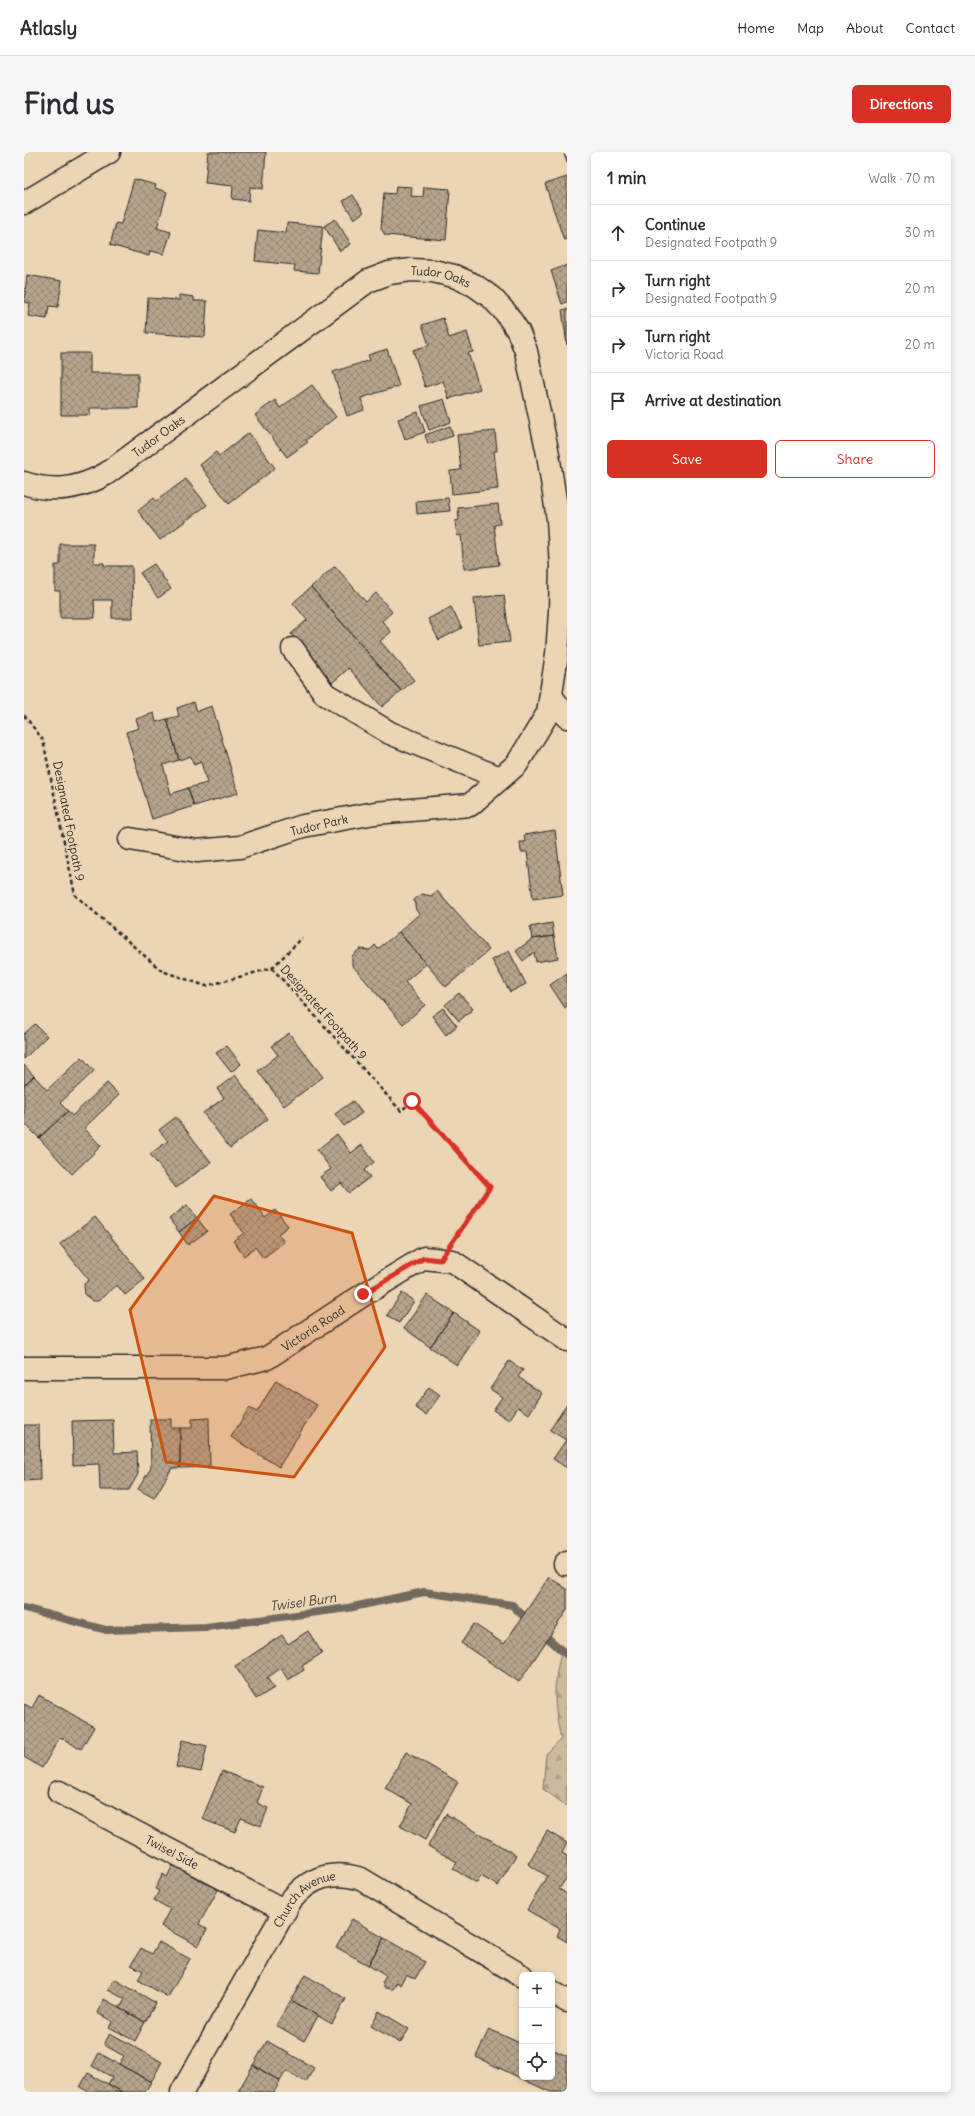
<!DOCTYPE html>
<meta charset="utf-8">
<style>
:root{--surface:#fff;--page:#f7f7f7;--text:#2b2b33;--muted:#7c7c81;--line:#e1e1e2;--accent:#d93025}
body{margin:0;font-family:Delius,sans-serif;background:var(--page);color:var(--text)}
.controls{position:absolute;right:12px;bottom:12px;display:grid;overflow:hidden;border-radius:6px;box-shadow:0 2px 6px #0003}
.controls button{width:36px;height:36px;display:grid;place-items:center;padding:0;border:0;border-bottom:1px solid var(--line);background:var(--surface);color:var(--text);font:20px sans-serif}
.stop{position:absolute;width:12px;height:12px;margin:-9px;border:3px solid #d93025;border-radius:50%;background:#fff}
.stop.end{background:#d93025;border-color:#fff;box-shadow:0 1px 4px #0008}
.list{margin:0;padding:0;list-style:none}
h2{display:flex;justify-content:space-between;align-items:center;height:52px;margin:0;padding:0 16px;font-size:17px}
h2 small{font-size:13px;font-weight:400;color:var(--muted)}
.list li{display:grid;grid-template-columns:26px 1fr auto;gap:12px;align-items:center;box-sizing:border-box;height:56px;padding:0 16px;border-top:1px solid var(--line)}
.list b{display:block;font-size:15px;white-space:nowrap}
.list p{margin:0;font-size:13px;white-space:nowrap;color:var(--muted)}
.list em{font-size:13px;font-style:normal;color:var(--muted)}
.actions{display:flex;gap:8px;padding:12px 16px}
.actions a{flex:1;padding:9px 0;border:1px solid var(--accent);border-radius:6px;text-align:center;font-size:14px;color:var(--accent)}
.actions .main{background:var(--accent);color:#fff}
.icon{flex:none;width:22px;height:22px;fill:none;stroke:currentColor;stroke-width:2;stroke-linecap:round;stroke-linejoin:round}
.map{position:relative;flex:none;width:543px;height:1940px;overflow:hidden;border-radius:6px}
header{display:flex;align-items:center;gap:24px;box-sizing:border-box;height:56px;padding:0 20px;background:var(--surface);border-bottom:1px solid var(--line)}
header strong{font-size:19px}
nav{display:flex;gap:22px;margin-inline-start:auto;font-size:14px}
.intro{display:flex;align-items:center;justify-content:space-between;box-sizing:border-box;height:96px;padding:0 24px}
h1{margin:0;font-size:28px}
.button{padding:10px 18px;border-radius:6px;background:var(--accent);color:#fff;font-size:14px;font-weight:700}
main{display:flex;gap:24px;padding:0 24px}
aside{flex:1;background:var(--surface);border-radius:6px;box-shadow:0 2px 6px #0003}
.map>svg:first-child{display:block}
.forest{fill:url(#forest-firs);stroke:#7c7264}
.lines{fill:none;stroke-linecap:round;stroke-linejoin:round}
.stream{stroke:#726a5e;stroke-width:8}
.building{fill:url(#building-cross-hatch);stroke:#2b2b2b}
.minor-casing{stroke:#2b2b2b;stroke-width:25}
.major-casing{stroke:#2b2b2b;stroke-width:25}
.path{stroke:#2b2b2b;stroke-width:2.5;stroke-dasharray:4 3;stroke-linecap:butt}
.minor{stroke:#ebd5b4;stroke-width:22}
.major{stroke:#ebd5b4;stroke-width:22}
.route{stroke:#d93025;stroke-width:5}
.marked{fill:#cc5211;fill-opacity:0.2;stroke:#cc5211;stroke-width:3;stroke-linejoin:round}
.labels{text-anchor:middle;dominant-baseline:central;stroke-width:3;stroke-linejoin:round;paint-order:stroke}
.street-label{font-size:12px;fill:#2b2b2b;stroke:#ebd5b4}
.water-label{font-size:13px;font-style:italic;fill:#484540;stroke:#ebd5b4}
</style>
<header>
<strong>Atlasly</strong>
<nav><a>Home</a><a>Map</a><a>About</a><a>Contact</a></nav>
</header>
<div class="intro"><h1>Find us</h1><a class="button">Directions</a></div>
<main>
<div class="map">
<svg width="543" height="1940" viewBox="0 0 543 1940">
<defs>
<pattern id="forest-firs" width="22" height="20" patternUnits="userSpaceOnUse"><rect width="22" height="20" fill="#ccb99e"/><path d="M5 1l3.5 6h-7zM16 11l3.5 6h-7z" fill="#af9f88"/></pattern>
<pattern id="building-cross-hatch" width="8" height="8" patternUnits="userSpaceOnUse"><rect width="8" height="8" fill="#b6a58e"/><path d="M0 0l8 8M0 8l8-8" fill="none" stroke="#948774"/></pattern>
</defs>
<rect width="100%" height="100%" fill="#ebd5b4"/>
<filter id="ink" filterUnits="userSpaceOnUse"><feTurbulence type="fractalNoise" baseFrequency=".025" numOctaves="2"/><feDisplacementMap in="SourceGraphic" scale="8" xChannelSelector="R" yChannelSelector="G"/><feConvolveMatrix kernelMatrix="1 2 1 2 8 2 1 2 1" color-interpolation-filters="sRGB"/></filter>
<g filter="url(#ink)">
<path class="forest" d="M543,1497V1654L519,1637L522,1602L537,1587C529,1551 529,1535 537,1500Z"/>
<g class="lines">
<path class="stream" d="M0,1456L82,1478L182,1475L324,1456L400,1440L488,1453L507,1471
M517,1480L543,1503"/>
</g>
<path class="building" d="M184,0H242L239,37L226,35L225,49L208,47L209,34L181,31Z
M543,0V11L540,2Z
M543,25V87L540,88L521,32Z
M110,27L132,33L131,36L143,40L133,76L147,80L140,102L126,99L125,104L86,93L92,71L97,72Z
M372,34L388,35L387,44L399,45L400,35L426,37L422,88L361,83L357,76L360,41L371,42Z
M329,43L340,60L330,67L319,49Z
M311,67L327,92L316,99L300,74Z
M263,71L299,74L294,121L270,119L271,113L231,109L234,78L262,81Z
M543,113V150L538,152L527,119Z
M3,123L38,129L34,155L25,154L23,167L4,164L6,151L0,150Z
M155,143L170,145V149H183L181,185L122,181L124,146L155,148Z
M543,157V193L538,158Z
M419,166L425,186L443,180L449,200L444,201L456,237L425,247L419,229L401,235L389,198L405,193L398,173Z
M363,197L375,234L337,246L340,258L323,264L309,220L346,208L344,203Z
M37,201H66V221H114V256H66V263H37Z
M288,233L312,265L282,288L284,290L263,305L231,263L251,248L256,256Z
M420,247L427,270L405,278L397,254Z
M394,260L401,280L381,287L374,267Z
M426,274L429,284L404,292L401,283Z
M471,279L473,299H470L474,337L428,342L426,319L437,318L433,283Z
M225,281L251,316L205,352L176,313L192,300L195,304Z
M162,327L183,353L136,388L114,359L130,346L132,349Z
M424,346L426,359L393,362L392,349Z
M474,352L476,372L470,373L475,413L440,417L437,383L433,384L431,369L435,368L434,356Z
M36,392H70V411H80V414H108L109,466H88V448H70L71,466H36V439H31V413H36Z
M130,412L147,437L134,446L116,421Z
M311,414L342,450L352,441L368,460L358,469L367,480L356,489L390,528L377,539L287,435Z
M287,435L377,539L358,555L325,516L308,531L267,482L283,468L269,451Z
M480,443L486,490L455,493L450,446Z
M427,455L438,476L415,488L404,467Z
M170,550L173,559L188,554L214,641L170,654L164,636L183,631L177,610L170,613L167,604L155,608L143,567L155,564L153,556Z
M130,561L132,570L143,567L155,608L139,613L147,642L164,636L170,654L128,667L102,580L115,576L112,567Z
M531,678L539,743L509,747L503,700H497L496,690H501L500,683Z
M413,739L465,798L422,835L375,780L395,762L392,758L390,748L398,742L407,744Z
M528,771L530,784L508,787L506,775Z
M375,780L402,812L381,830L401,853L379,872L328,813V804L336,797L346,798L351,793L354,797Z
M530,784L534,806L512,810L510,800L499,809L492,799L508,787Z
M485,799L502,832L486,840L468,808Z
M543,821V854L541,856L526,833Z
M435,841L449,857L435,869L421,853Z
M419,856L433,874L422,883L408,864Z
M11,872L23,884L0,907V882Z
M265,881L299,925L260,954L234,919L254,903L247,894Z
M203,894L217,912L207,920L192,901Z
M58,905L70,919L36,951L44,959L15,986L0,971V933L10,924L23,938Z
M0,913L10,924L0,933Z
M211,923L244,967L206,996L179,961L200,946L193,937Z
M83,931L95,943L60,976L77,994L48,1022L15,986L44,959L48,964Z
M329,949L338,961L320,974L311,962Z
M152,965L187,1010L152,1036L126,1002L144,989L135,978Z
M313,982L327,1001L338,993L350,1010L340,1018L346,1025L325,1041L317,1031L307,1039L296,1025L307,1017L293,998Z
M227,1047L241,1066L251,1058L264,1074L254,1082L260,1090L239,1106L231,1095L220,1104L209,1089L220,1081L206,1062Z
M163,1053L173,1066L155,1080L145,1067Z
M71,1065L121,1127L101,1143L93,1133L74,1149H69L61,1143L60,1132L65,1128L36,1092Z
M173,1066L183,1079L164,1093L155,1080Z
M378,1141L390,1149L375,1171L363,1163Z
M403,1143L430,1161L406,1195L380,1176Z
M430,1161L456,1179L433,1213L406,1195Z
M485,1209L499,1218L494,1225L518,1241L505,1262L494,1255L485,1268L469,1258L478,1245L466,1237Z
M252,1228L293,1253L255,1315L207,1285L225,1256L233,1260Z
M405,1235L416,1243L402,1263L391,1255Z
M543,1252V1316L529,1307L542,1288L526,1278Z
M185,1266L186,1315L156,1316V1276H168V1267Z
M126,1267H147V1276H156V1316H148L130,1346L114,1337L127,1316Z
M89,1268L90,1301L113,1300L114,1322L105,1338H76L75,1312L49,1313L48,1269Z
M0,1273H15L16,1328L0,1329Z
M525,1425L543,1437V1458L495,1530L437,1491L450,1472L480,1492Z
M284,1479L298,1501L278,1514L280,1518L264,1528L257,1516L243,1526L250,1536L232,1547L211,1514L258,1483L264,1492Z
M15,1543L70,1575L57,1597L36,1585L18,1616L0,1605V1552L8,1556Z
M158,1588L183,1594L177,1620L152,1615Z
M382,1600L434,1630L401,1688L376,1674L388,1652L361,1636Z
M198,1619L239,1635L233,1651L244,1656L237,1674L217,1666L211,1680L178,1667Z
M422,1662L492,1703L474,1734L457,1724L453,1731L429,1717L433,1710L404,1694Z
M523,1679L543,1691L538,1701L543,1704V1725L535,1737L543,1742V1790L533,1784L536,1777L503,1758L523,1724L504,1712Z
M149,1713L194,1738L175,1772L183,1777L174,1794L137,1774L146,1757L130,1748L135,1739L131,1737L139,1722L143,1725Z
M328,1767L360,1786L344,1813L312,1795Z
M360,1786L401,1810L391,1827L382,1822L376,1833L373,1830L369,1837L361,1836L358,1831L362,1824L344,1813Z
M135,1790L166,1807L144,1845L114,1828L119,1819L107,1813L117,1796L128,1802Z
M281,1823L322,1847L308,1872L267,1848Z
M90,1827L132,1851L121,1870L96,1856L101,1847L84,1838Z
M80,1847L121,1870L111,1889L85,1875L88,1869L73,1861Z
M267,1848L294,1864L280,1889L252,1873Z
M355,1859L385,1877L376,1891L347,1874Z
M465,1877L498,1892V1925H528V1897L543,1904V1940H526L452,1905Z
M86,1881L138,1910L127,1930L95,1912L100,1904L80,1893Z
M243,1889L290,1916L282,1930L262,1919L256,1929L229,1913Z
M75,1901L127,1930L121,1940H98L84,1932L88,1925L68,1914Z
M229,1913L256,1929L250,1940H218L215,1938Z
M64,1921L84,1932L98,1940H65L56,1935Z"/>
<g class="lines">
<g class="minor-casing">
<g id="minor">
<path id="s1" d="M0,331C29,341 55,337 82,322L344,129L365,121L387,118L409,119L430,124L450,133L467,145L482,161L494,179L502,199L524,302L534,368L537,414L536,460L533,502L524,561L493,612L446,653L351,661L279,674L216,695L173,699L106,687"/>
<path d="M269,497L301,542L366,581L476,626"/>
<path d="M527,544L543,565"/>
<path id="s2" d="M0,1216H201L243,1206L339,1143L400,1106L428,1109L543,1188"/>
<path d="M541,1412L543,1410"/>
<path id="s3" d="M35,1640L261,1759"/>
<path d="M528,1840L543,1849"/>
<path id="s4" d="M158,1940L267,1748C286,1725 308,1718 337,1727L498,1824"/>
</g>
</g>
<g class="major-casing">
<path id="major" d="M0,51L85,0"/>
</g>
<path class="path" d="M0,563L19,588L51,743L138,819L182,834L248,816L377,959L388,949L466,1035L431,1085
M248,816L278,786"/>
<use href="#minor" class="minor"/>
<use href="#major" class="major"/>
</g>
</g>
<g class="lines" filter="url(#ink)">
<path class="route" d="M339,1142L400,1106L416,1108L466,1035L388,949"/>
</g>
<path class="marked" d="M190,1044L328,1081L361,1195L270,1325L142,1310L106,1158Z"/>
<g class="labels">
<g class="street-label">
<text stroke="none"><textPath href="#s1" startOffset="486">Tudor Oaks</textPath></text>
<text stroke="none"><textPath href="#s1" startOffset="150">Tudor Oaks</textPath></text>
<text transform="translate(45 669) rotate(79)">Designated Footpath 9</text>
<text transform="translate(295 673) rotate(-13)">Tudor Park</text>
<text transform="translate(300 860) rotate(48)">Designated Footpath 9</text>
<text stroke="none"><textPath href="#s2" startOffset="299">Victoria Road</textPath></text>
<text stroke="none"><textPath href="#s3" startOffset="128">Twisel Side</textPath></text>
<text stroke="none"><textPath href="#s4" startOffset="232">Church Avenue</textPath></text>
</g>
<g class="water-label">
<text transform="translate(279 1450) rotate(-8)">Twisel Burn</text>
</g>
</g>
</svg>
<div class="controls">
<button>+</button>
<button>−</button>
<button><svg class="icon" aria-label="locate" viewBox="0 0 24 24"><circle cx="12" cy="12" r="6"/><path d="M12 2v4M12 18v4M2 12h4M18 12h4"/></svg></button>
</div>
<div class="stop" style="left:388px;top:949px"></div>
<div class="stop end" style="left:339px;top:1142px"></div>
</div>
<aside>
<h2>1 min<small>Walk · 70 m</small></h2>
<ul class="list">
<li><svg class="icon" aria-label="ahead" viewBox="0 0 24 24"><path d="M12 20V5M6 11l6-6 6 6"/></svg><div><b>Continue</b><p>Designated Footpath 9</p></div><em>30 m</em></li>
<li><svg class="icon" aria-label="right" viewBox="0 0 24 24"><path d="M7 20v-9h11M14 6l5 5-5 5"/></svg><div><b>Turn right</b><p>Designated Footpath 9</p></div><em>20 m</em></li>
<li><svg class="icon" aria-label="right" viewBox="0 0 24 24"><path d="M7 20v-9h11M14 6l5 5-5 5"/></svg><div><b>Turn right</b><p>Victoria Road</p></div><em>20 m</em></li>
<li><svg class="icon" aria-label="arrive" viewBox="0 0 24 24"><path d="M6 21V4h12l-3 4 3 4H6"/></svg><div><b>Arrive at destination</b></div></li>
</ul>
<div class="actions"><a class="main">Save</a><a>Share</a></div>
</aside>
</main>
